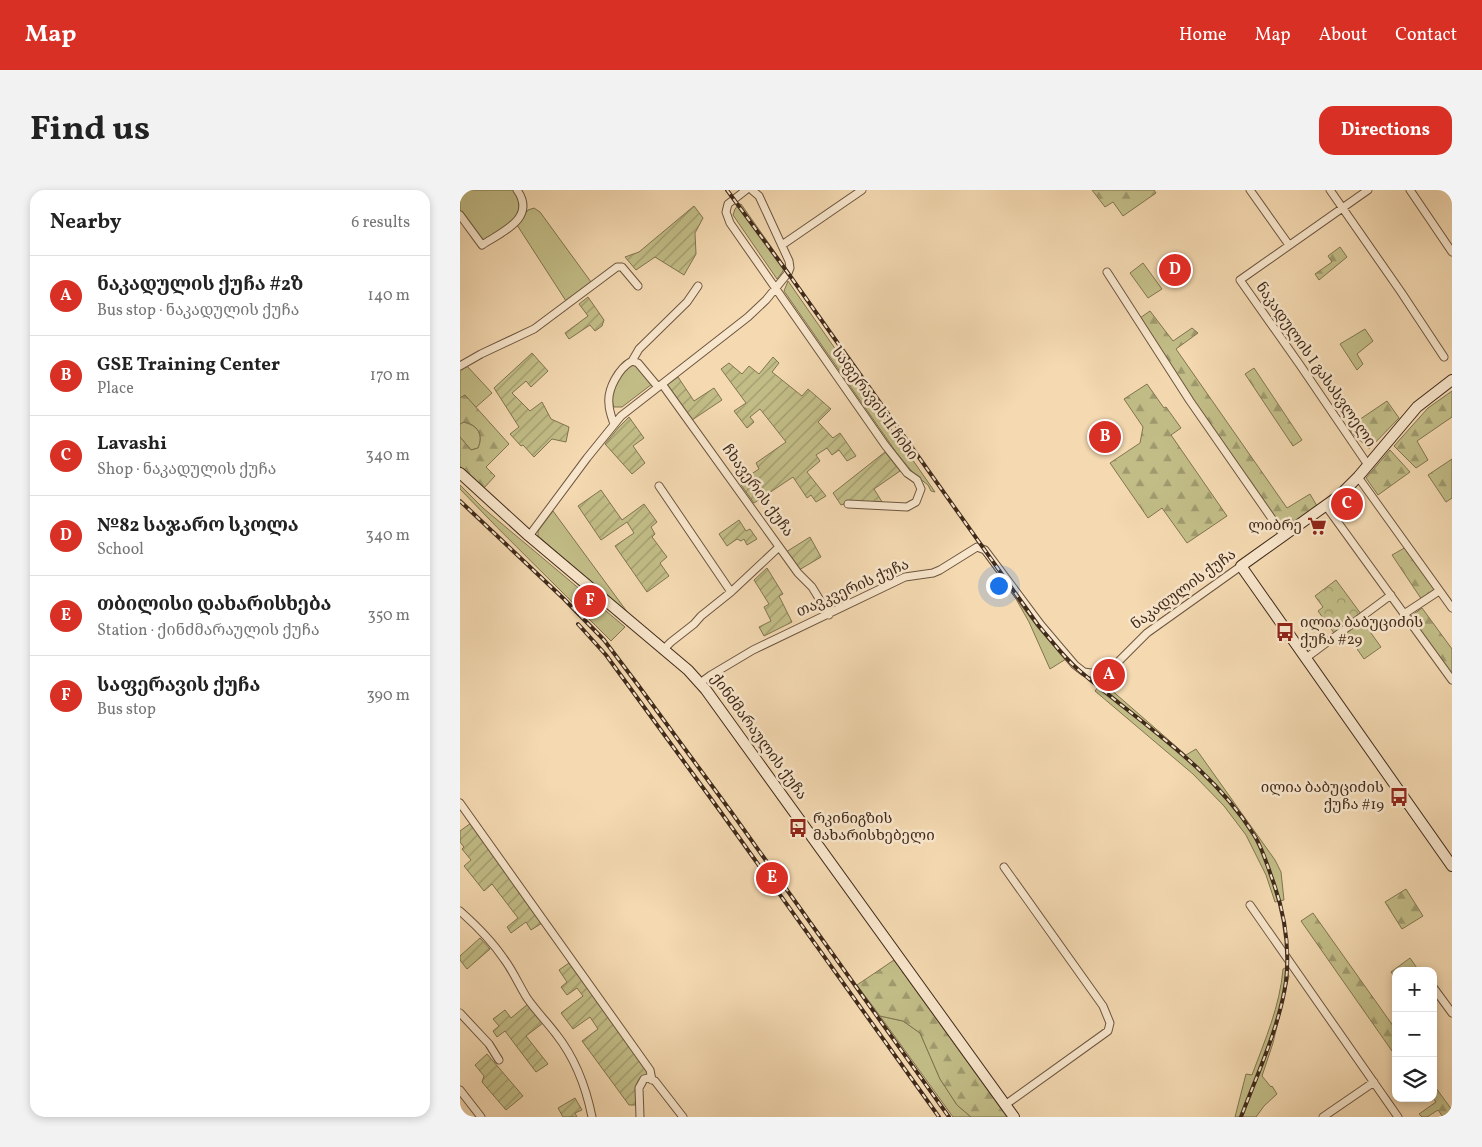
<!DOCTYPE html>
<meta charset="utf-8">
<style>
:root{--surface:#fff;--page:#f2f2f2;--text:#222;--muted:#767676;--line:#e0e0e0;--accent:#d93025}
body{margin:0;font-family:Vollkorn,"Noto Serif Georgian",serif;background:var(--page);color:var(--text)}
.controls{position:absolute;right:15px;bottom:15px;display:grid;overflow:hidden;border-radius:10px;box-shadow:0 2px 8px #0003}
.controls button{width:45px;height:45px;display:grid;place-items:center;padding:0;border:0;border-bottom:1px solid var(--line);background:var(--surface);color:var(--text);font:25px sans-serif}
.you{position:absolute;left:538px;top:395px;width:18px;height:18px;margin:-12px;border:4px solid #fff;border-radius:50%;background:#1a73e8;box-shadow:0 0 0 8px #1a73e833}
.badge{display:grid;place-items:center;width:32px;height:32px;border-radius:50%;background:var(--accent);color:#fff;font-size:16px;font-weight:700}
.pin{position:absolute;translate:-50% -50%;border:2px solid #fff;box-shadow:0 1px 5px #0006}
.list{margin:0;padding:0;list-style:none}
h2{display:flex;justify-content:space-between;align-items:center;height:65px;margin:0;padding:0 20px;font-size:21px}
h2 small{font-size:16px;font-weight:400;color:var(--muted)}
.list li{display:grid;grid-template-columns:32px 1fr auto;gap:15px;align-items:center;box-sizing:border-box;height:80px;padding:0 20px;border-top:1px solid var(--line)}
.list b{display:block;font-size:19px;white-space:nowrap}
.list p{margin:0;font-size:16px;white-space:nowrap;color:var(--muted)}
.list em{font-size:16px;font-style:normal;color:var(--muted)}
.icon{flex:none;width:28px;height:28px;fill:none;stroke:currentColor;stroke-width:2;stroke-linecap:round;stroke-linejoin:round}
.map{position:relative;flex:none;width:992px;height:927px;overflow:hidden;border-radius:15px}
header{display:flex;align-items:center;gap:30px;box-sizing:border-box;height:70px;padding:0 25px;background:var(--accent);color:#fff}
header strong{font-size:24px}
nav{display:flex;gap:28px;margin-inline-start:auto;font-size:18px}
.intro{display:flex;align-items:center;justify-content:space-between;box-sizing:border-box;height:120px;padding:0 30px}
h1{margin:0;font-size:35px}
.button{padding:12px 22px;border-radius:15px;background:var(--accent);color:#fff;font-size:18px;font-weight:700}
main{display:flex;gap:30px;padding:0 30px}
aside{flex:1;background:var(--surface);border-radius:15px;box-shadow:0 2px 8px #0003}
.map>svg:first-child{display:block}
.grass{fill:#c2bd87;stroke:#817450}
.forest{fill:url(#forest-firs);stroke:#817450}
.park{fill:url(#park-crowns);stroke:#817450}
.garden{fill:url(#garden-furrows);stroke:#817450}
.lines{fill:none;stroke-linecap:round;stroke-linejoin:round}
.street-casing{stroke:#6d5640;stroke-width:9}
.secondary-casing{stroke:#402a1a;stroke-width:12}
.street{stroke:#f8e6cc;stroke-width:7}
.secondary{stroke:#f8e6cc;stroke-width:10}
.rail-casing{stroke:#402a1a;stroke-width:4}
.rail{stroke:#f8e6cc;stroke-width:2;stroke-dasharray:5.5;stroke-linecap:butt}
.labels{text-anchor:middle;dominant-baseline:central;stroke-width:5;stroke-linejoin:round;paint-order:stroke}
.street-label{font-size:15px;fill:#402a1a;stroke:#f8e6cc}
.poi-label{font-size:15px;fill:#402a1a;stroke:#f8e6cc;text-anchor:end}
</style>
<header>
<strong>Map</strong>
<nav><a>Home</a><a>Map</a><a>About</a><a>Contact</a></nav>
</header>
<div class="intro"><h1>Find us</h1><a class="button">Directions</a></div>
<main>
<aside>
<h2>Nearby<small>6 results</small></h2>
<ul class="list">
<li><span class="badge">A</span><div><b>ნაკადულის ქუჩა #2ზ</b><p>Bus stop · ნაკადულის ქუჩა</p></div><em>140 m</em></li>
<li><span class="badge">B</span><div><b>GSE Training Center</b><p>Place</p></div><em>170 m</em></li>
<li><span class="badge">C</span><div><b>Lavashi</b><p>Shop · ნაკადულის ქუჩა</p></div><em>340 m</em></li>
<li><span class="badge">D</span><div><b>№82 საჯარო სკოლა</b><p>School</p></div><em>340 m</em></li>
<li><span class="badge">E</span><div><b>თბილისი დახარისხება</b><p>Station · ქინძმარაულის ქუჩა</p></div><em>350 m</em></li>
<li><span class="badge">F</span><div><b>საფერავის ქუჩა</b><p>Bus stop</p></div><em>390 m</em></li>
</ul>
</aside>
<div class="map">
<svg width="992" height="927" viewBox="0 0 992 927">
<defs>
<pattern id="forest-firs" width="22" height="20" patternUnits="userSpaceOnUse" patternTransform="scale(1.25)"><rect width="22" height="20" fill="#c2bd87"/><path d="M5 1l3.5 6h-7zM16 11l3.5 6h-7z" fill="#9f9a6e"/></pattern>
<pattern id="park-crowns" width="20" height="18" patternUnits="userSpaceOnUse" patternTransform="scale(1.25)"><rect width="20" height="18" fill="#c2bd87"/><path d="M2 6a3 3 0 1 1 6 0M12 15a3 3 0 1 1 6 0" fill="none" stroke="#9f9a6e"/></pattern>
<pattern id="garden-furrows" width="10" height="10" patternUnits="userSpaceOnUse" patternTransform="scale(1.25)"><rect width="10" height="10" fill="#c2bd87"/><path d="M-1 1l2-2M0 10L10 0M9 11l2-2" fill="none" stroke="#9f9a6e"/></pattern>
</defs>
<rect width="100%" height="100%" fill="#f4d9b1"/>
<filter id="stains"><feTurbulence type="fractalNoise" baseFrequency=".004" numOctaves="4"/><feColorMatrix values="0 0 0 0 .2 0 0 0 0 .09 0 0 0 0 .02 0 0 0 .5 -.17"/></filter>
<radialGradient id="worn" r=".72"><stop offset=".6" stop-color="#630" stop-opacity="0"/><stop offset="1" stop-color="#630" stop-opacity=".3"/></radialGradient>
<path class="grass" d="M0,0H54C61,11 61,21 53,32L23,52L0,20Z
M279,14H281L324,75L323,81L317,89L273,25L275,19Z
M74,18L80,22L131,92L106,111L57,35L68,20Z
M683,73L702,99L688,108L670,83Z
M328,91L475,302L471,301L468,295L454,284L436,262L324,101Z
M905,139L913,151L897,164L903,174L897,180L880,154Z
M175,174L192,194L162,217H154C148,203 159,186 168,175Z
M6,175L32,203L15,218L5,205L0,208V179Z
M3,232C18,235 24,245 18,258L11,260L0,247V234Z
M0,295L23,318L165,437L151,451C101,400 49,351 0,299Z
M93,321L168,423L78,346V341Z
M520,360L523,361L606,469L590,479L569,432L556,409Z
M903,432L921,457L904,469L886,443Z
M642,492L726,565L736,559L815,670L821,682L824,710L815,712L806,685L786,645L764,616L733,584L635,501Z
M825,778L829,786L813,853L802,886L811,897L812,896L817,904L804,916L796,927H775L786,884L792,885C805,850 820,816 823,779Z
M420,826L443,831L460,843L480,889L497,915L511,927H493Z"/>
<path class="forest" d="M632,0H694L696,3L663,26L653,12L645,17Z
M880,57L887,67L859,90L855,84L872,72L868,66Z
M690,121L713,151L732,138L738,143L716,159L827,318L850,304L857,316L824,340L731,207L680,128Z
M794,178L842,250L833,256L785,184Z
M687,194L704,218L706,217L721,238L711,245L767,326L727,353L702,318L688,328L650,273L680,253L683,237L664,209Z
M992,201V227L957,251L968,270L956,278L934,256L968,218Z
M5,205L49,254L26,277L35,286L23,299L0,276V247L11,260L18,258C24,245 18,235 4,232L0,234V208Z
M927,211L939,228L909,259L887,238Z
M930,260L950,282L918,305L906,288Z
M992,269V308L986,312L968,285Z
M946,357L976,401L962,410L932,365Z
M962,418L992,459V486L952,431L951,426Z
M946,699L963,726L942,739L925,712Z
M853,723L936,840V859L932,861L841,731Z
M950,768L959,781H936V789L931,782Z
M434,770L547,927H511L497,915L480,889L460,843L443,831L420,826L397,795Z
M973,894L992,920V927H983L978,920L967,927H962L959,924L976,912L973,908Z"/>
<path class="park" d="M876,390L901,424L874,443L858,421L863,417L855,406Z"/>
<path class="garden" d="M234,16L243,28L235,43L236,64L224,85L195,67L176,80L165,67L179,62Z
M128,107L144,130L142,136L135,141L130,135L109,149L105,143L128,126L119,114Z
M72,163L88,181L71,197L66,191L52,203L70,221L82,212L91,229L109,237L106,252L92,249L74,267L63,255L61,256L50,244L59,237L34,198Z
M313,167L319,173L312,182L342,206L348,199L371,219L358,232L373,248L380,243L396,266L387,271L379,260L372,265L367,258L356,265L360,271L347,282L366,306L356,312L351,305L347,308L333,287L294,313L279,292L299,279L296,273L326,252L300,219L290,227L294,232L287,238L274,221L286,213L261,179L269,173L282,184L289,176L299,184Z
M218,187L234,211L254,198L262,210L232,230L207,195Z
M169,227L184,248L173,256L185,273L172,284L145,254L159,237Z
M425,262L440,281L414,299L424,315L390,312L381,315L373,303Z
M141,300L162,330L184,314L197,332L191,337L195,344L192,347L207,367L200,373L209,386L187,402L155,356L174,343L167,332L141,350L118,316Z
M279,330L286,341L290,339L297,349L287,355L284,349L281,351L277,349L267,356L259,344Z
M350,347L361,367L339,380L326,362Z
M307,378L323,404L319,406L332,432L304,446L299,437L311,431L304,417L309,414L294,390Z
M11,633L82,733L71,740L66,732L51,743L47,737L58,728L32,694L24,701L4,676L11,670L2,659L4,657L0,652V641Z
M20,748L30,759L7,779L0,770V766Z
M109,773L188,881V885C173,886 176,904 176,915H169L122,851L138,839L130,827L113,839L101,823L123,806L117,798L107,805L101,797L107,792L99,780Z
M68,814L83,833L66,846L88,874L76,882L45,841L37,847L33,841L39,836L33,829L45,820L51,828Z
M27,864L63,906L46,920L22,892L24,886L15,875Z
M115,908L122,920L115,923L117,927H103L98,918Z"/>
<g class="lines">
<g class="street-casing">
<path id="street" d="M286,0L268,14L266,22L270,33L425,255L447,283L457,290L461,299L456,312L447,317L388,314
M790,0L829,55
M870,0L941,102L984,167
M950,0L992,62
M0,25L22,55C42,42 77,28 57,0
M322,55L402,0
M647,82L730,211L824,346
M172,171L179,159L227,112L238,96
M172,171L178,173L198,197
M0,176L21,164L74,139L157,77H162L178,96
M202,194L338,383L352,397L369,425
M154,234C152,228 149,221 149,214C147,199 159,178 172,171
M908,275L840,175L780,90L908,0
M898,287L992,418
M199,296L271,402
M866,316L992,490
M69,346L127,268L161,226L288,127L306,110L328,83L330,78L329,71L299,6L292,0
M944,424L979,401
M203,460L211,452L234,434L241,426L271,402L319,357
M846,468L931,405
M240,493L251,485L293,460L445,387L473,383L480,380L517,357L525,360L581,435L615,475L624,482L631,483L645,482L652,478L687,443L781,376
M0,613L190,880L192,890
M544,677L643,816L650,833L648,841L545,915
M790,715L938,927
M0,721C17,736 32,751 44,769C53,781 59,795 67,808C76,821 87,832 96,844C115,868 126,897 132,927
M973,797L992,823
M0,823L29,854L39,870
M0,900L21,927
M180,927L179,898L184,889L188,888L195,891L223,927
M863,927L914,892"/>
</g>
<g class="secondary-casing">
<path id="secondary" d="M992,190L957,217L898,287L879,306L781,376L992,676
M0,283L69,346L228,480L246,500L554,927"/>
</g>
<use href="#street" class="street"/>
<use href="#secondary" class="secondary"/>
<g class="rail-casing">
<path id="rail" d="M267,0L328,83L578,435C592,451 605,469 621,482C680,533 752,577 794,645C803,659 808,678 814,694C825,726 830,757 826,791C820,835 797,885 781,927
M0,311L104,409L144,450L178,495L272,623L489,927
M118,434L146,465L260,621L479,927"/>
</g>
<use href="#rail" class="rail"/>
</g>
<defs>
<g id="supermarket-bare" transform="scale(1.5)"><path d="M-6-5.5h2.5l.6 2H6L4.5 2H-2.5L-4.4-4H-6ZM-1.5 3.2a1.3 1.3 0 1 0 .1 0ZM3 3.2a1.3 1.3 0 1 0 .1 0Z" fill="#8f2418" stroke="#f8e6cc" stroke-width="2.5" paint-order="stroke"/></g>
<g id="bus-bare" transform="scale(1.5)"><path d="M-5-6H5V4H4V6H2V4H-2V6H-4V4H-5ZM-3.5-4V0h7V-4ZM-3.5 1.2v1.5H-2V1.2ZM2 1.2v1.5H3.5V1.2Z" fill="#8f2418" stroke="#f8e6cc" stroke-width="2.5" paint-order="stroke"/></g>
</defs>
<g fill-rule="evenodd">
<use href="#supermarket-bare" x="857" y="336"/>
<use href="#bus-bare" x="825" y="442"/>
<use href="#bus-bare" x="939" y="607"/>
<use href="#bus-bare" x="338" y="638"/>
</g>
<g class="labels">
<g class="street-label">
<text transform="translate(855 175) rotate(55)">ნაკადულის I გასასვლელი</text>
<text transform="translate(414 214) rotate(54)">საფერავის II ჩიხი</text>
<text transform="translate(297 301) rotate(54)">ჩხავერის ქუჩა</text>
<text transform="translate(393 399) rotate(-24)">თავკვერის ქუჩა</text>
<text transform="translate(724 400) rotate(-36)">ნაკადულის ქუჩა</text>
<text transform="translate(298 547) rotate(54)">ქინძმარაულის ქუჩა</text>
</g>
<g class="poi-label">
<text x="842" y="336">ლიბრე</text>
<text x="840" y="433" text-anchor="start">ილია ბაბუციძის<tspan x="840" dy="17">ქუჩა #29</tspan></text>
<text x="924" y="598">ილია ბაბუციძის<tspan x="924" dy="17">ქუჩა #19</tspan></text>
<text x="353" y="629" text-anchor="start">რკინიგზის<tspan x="353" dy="17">მახარისხებელი</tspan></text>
</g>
</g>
<rect width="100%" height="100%" filter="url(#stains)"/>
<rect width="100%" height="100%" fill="url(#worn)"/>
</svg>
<div class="controls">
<button>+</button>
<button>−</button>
<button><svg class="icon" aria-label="layers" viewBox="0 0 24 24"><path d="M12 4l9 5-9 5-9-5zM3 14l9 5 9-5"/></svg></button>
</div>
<div class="you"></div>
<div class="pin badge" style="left:649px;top:485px">A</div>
<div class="pin badge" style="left:645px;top:247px">B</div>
<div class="pin badge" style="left:887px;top:314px">C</div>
<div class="pin badge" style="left:715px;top:80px">D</div>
<div class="pin badge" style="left:312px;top:688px">E</div>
<div class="pin badge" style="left:130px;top:411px">F</div>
</div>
</main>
